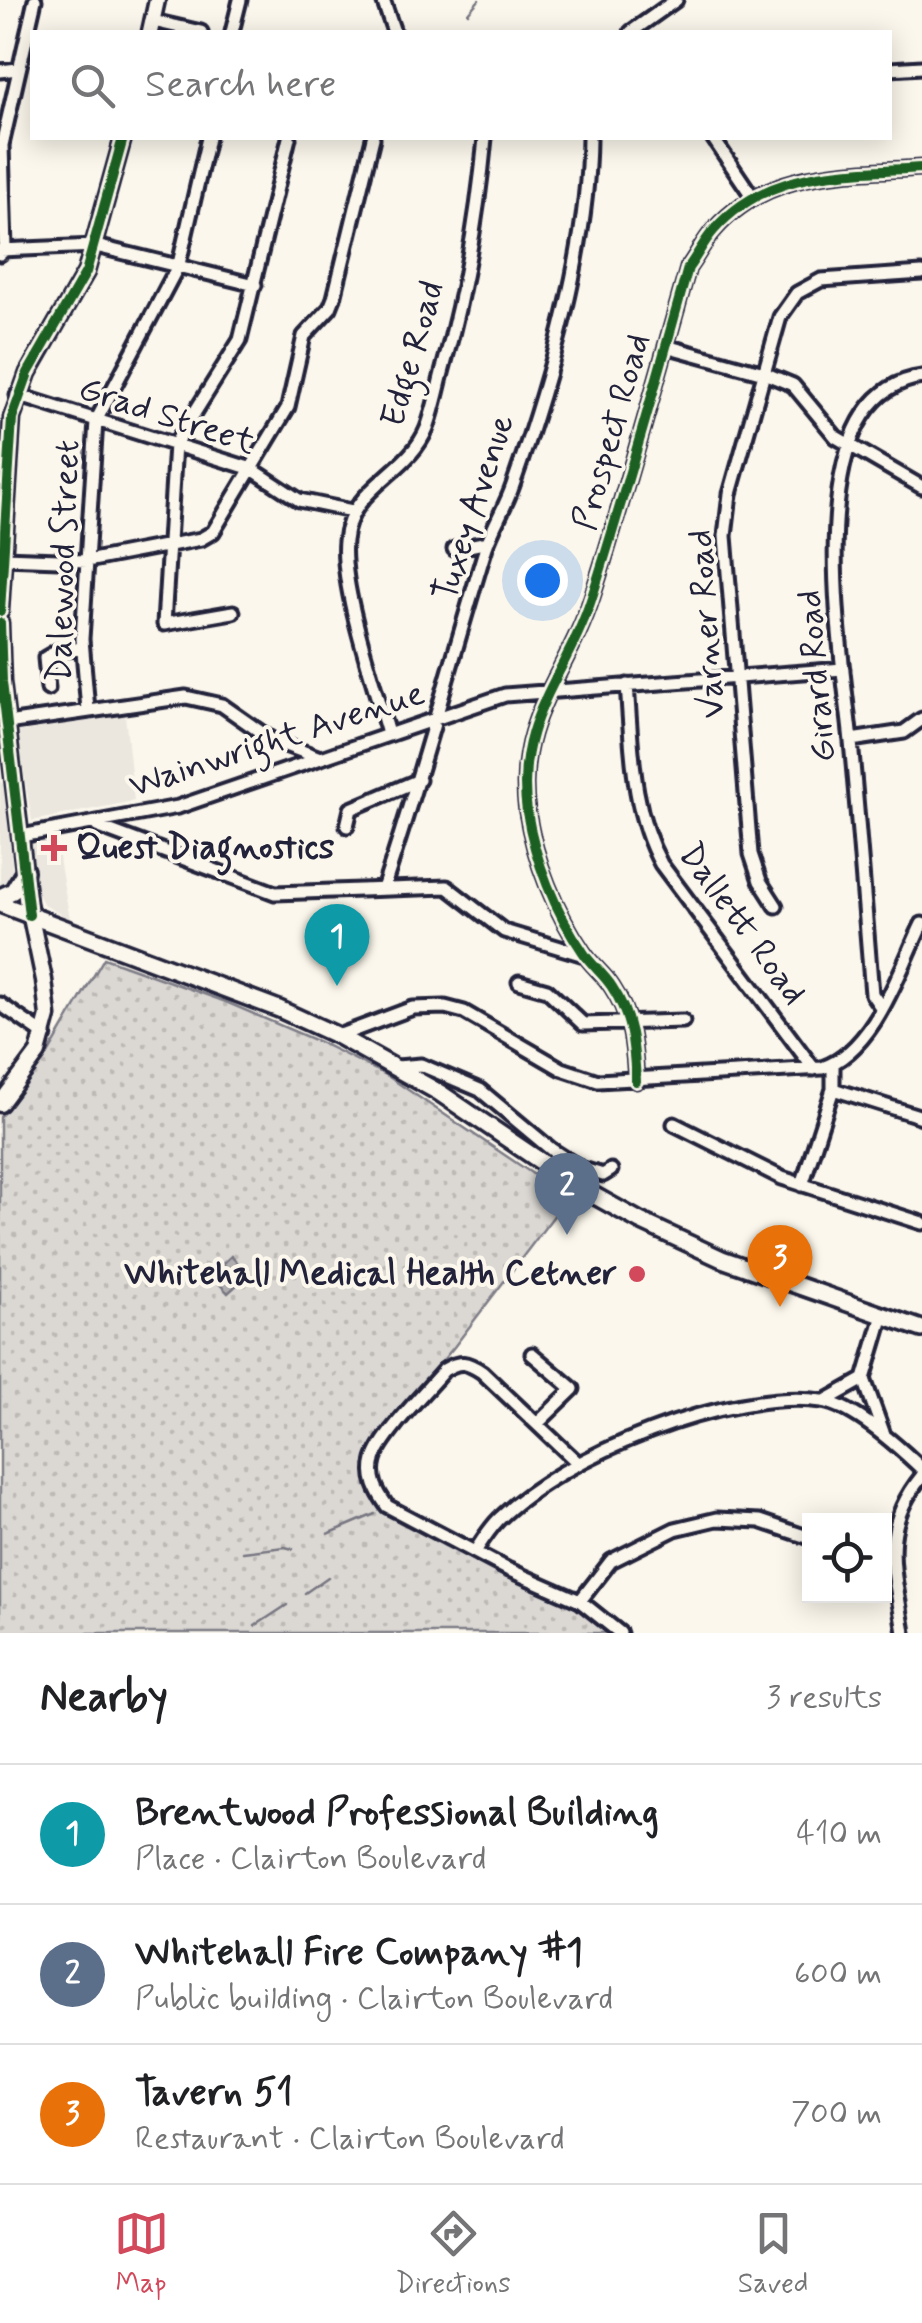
<!DOCTYPE html>
<meta charset="utf-8">
<style>
:root{--surface:#fff;--page:#f2f2f2;--text:#202124;--muted:#757577;--line:#e0e0e0;--accent:#d1495b}
body{margin:0;font-family:Mynerve,sans-serif;background:var(--page);color:var(--text)}
.controls{position:absolute;right:30px;bottom:30px;display:grid;overflow:hidden;border-radius:0px;box-shadow:0 5px 25px #0003}
.controls button{width:90px;height:90px;display:grid;place-items:center;padding:0;border:0;border-bottom:2px solid var(--line);background:var(--surface);color:var(--text);font:50px sans-serif}
.you{position:absolute;left:542px;top:580px;width:35px;height:35px;margin:-25px;border:8px solid #fff;border-radius:50%;background:#1a73e8;box-shadow:0 0 0 15px #1a73e833}
.badge{display:grid;place-items:center;width:65px;height:65px;border-radius:50%;background:var(--accent);color:#fff;font-size:32px;font-weight:700}
.pin{position:absolute;translate:-50% -82px;filter:drop-shadow(0 2px 5px #0008)}
.pin::after{content:'';position:absolute;top:52px;width:35px;height:30px;background:inherit;clip-path:polygon(0 0,100% 0,50% 100%)}
.list{margin:0;padding:0;list-style:none}
h2{display:flex;justify-content:space-between;align-items:center;height:130px;margin:0;padding:0 40px;font-size:42px}
h2 small{font-size:32px;font-weight:400;color:var(--muted)}
.list li{display:grid;grid-template-columns:65px 1fr auto;gap:30px;align-items:center;box-sizing:border-box;height:140px;padding:0 40px;border-top:2px solid var(--line)}
.list b{display:block;font-size:38px;white-space:nowrap}
.list p{margin:0;font-size:32px;white-space:nowrap;color:var(--muted)}
.list em{font-size:32px;font-style:normal;color:var(--muted)}
.icon{flex:none;width:55px;height:55px;fill:none;stroke:currentColor;stroke-width:2;stroke-linecap:round;stroke-linejoin:round}
.map{position:relative;flex:none;width:922px;height:1633px;overflow:hidden}
.search{position:absolute;background:var(--surface);box-shadow:0 5px 25px #0003;left:30px;right:30px;top:30px;height:110px;display:flex;align-items:center;gap:25px;box-sizing:border-box;padding:0 35px;border-radius:0px;color:var(--muted);font-size:38px}
.sheet{height:550px;background:var(--surface)}
nav{display:flex;justify-content:space-around;align-items:center;box-sizing:border-box;height:140px;border-top:2px solid var(--line);background:var(--surface);font-size:28px;color:var(--muted)}
nav a{display:grid;justify-items:center;gap:5px}
nav .on{color:var(--accent)}
.map>svg:first-child{display:block}
.built{fill:#ebe7df}
.grass{fill:url(#grass-dots);stroke:#7e7d87;stroke-width:2.5}
.water{fill:url(#water-waves);stroke:#787681;stroke-width:2.5}
.lines{fill:none;stroke-linecap:round;stroke-linejoin:round}
.stream{stroke:#787681;stroke-width:2.5}
.minor-casing{stroke:#22223b;stroke-width:19}
.major-casing{stroke:#22223b;stroke-width:21}
.highway-casing{stroke:#22223b;stroke-width:22}
.minor{stroke:#fbf7ec;stroke-width:11}
.major{stroke:#fbf7ec;stroke-width:14}
.highway{stroke:#fbf7ec;stroke-width:15}
.cycleway-casing{stroke:#fbf7ec;stroke-width:16}
.cycleway{stroke:#1b5e20;stroke-width:10}
.poi-dot{fill:#d1495b;stroke:#fbf7ec;stroke-width:4}
.labels{text-anchor:middle;dominant-baseline:central;stroke-width:8;stroke-linejoin:round;paint-order:stroke}
.street-label{font-size:35px;fill:#22223b;stroke:#fbf7ec}
.poi-label{font-size:35px;font-weight:bold;fill:#22223b;stroke:#fbf7ec;text-anchor:start}
</style>
<div class="map">
<svg width="922" height="1633" viewBox="0 0 922 1633">
<defs>
<pattern id="grass-dots" width="8" height="8" patternUnits="userSpaceOnUse" patternTransform="scale(2.5)"><rect width="8" height="8" fill="#dbd8d3"/><path d="M2 2h.1M6 6h.1" fill="none" stroke="#bcb9b6" stroke-width="1.8" stroke-linecap="round"/></pattern>
<pattern id="water-waves" width="16" height="10" patternUnits="userSpaceOnUse" patternTransform="scale(2.5)"><rect width="16" height="10" fill="#b1aeb0"/><path d="M0 5q4-4 8 0t8 0" fill="none" stroke="#908d90"/></pattern>
</defs>
<rect width="100%" height="100%" fill="#fbf7ec"/>
<filter id="ink" filterUnits="userSpaceOnUse"><feTurbulence type="fractalNoise" baseFrequency=".01" numOctaves="2"/><feDisplacementMap in="SourceGraphic" scale="20" xChannelSelector="R" yChannelSelector="G"/><feConvolveMatrix kernelMatrix="1 2 1 2 8 2 1 2 1" color-interpolation-filters="sRGB"/></filter>
<g filter="url(#ink)">
<path class="built" d="M125,715L134,801L32,821L17,732Z
M0,781L5,787L13,876L12,883L0,891Z
M57,835L60,865L70,919L44,905L35,889L30,840Z"/>
<path class="grass" d="M104,958L226,1002L319,1042L386,1075L558,1191L556,1213L454,1347L397,1415L368,1475L372,1492L381,1506L402,1522L579,1608L611,1633H0V1117L45,1059Z"/>
<path class="water" d="M231,1256L241,1266L230,1277L237,1285L228,1293L211,1275Z"/>
<g class="lines">
<path class="stream" d="M468,13L479,0
M328,1534L375,1514
M243,1552L285,1547L293,1549
M305,1593L328,1577
M255,1626L287,1605"/>
<g class="minor-casing">
<path id="minor" d="M383,0L394,32
M153,21L201,32
M232,32L240,0
M631,32L676,0
M890,69L922,67
M0,71L18,69
M713,138L752,196
M0,250L96,246L255,285
M0,254L5,250L2,145L35,0
M666,346L764,373L793,385L836,437L922,487
M17,395L252,469L299,500L352,511
M454,549L488,542
M3,558L87,561L201,539L213,532L288,407L304,336L330,308L334,298L373,138
M233,612L164,624L175,444L240,340L289,138
M627,685C632,746 631,809 661,864L814,1069
M48,689L45,658L57,651L82,648
M88,710L82,639L96,421L179,264L208,138
M7,723L186,697L222,705L272,740L320,758
M388,734C375,686 340,587 345,541C350,486 408,475 427,428C434,409 438,388 443,369C464,294 478,215 485,138
M851,740L904,732L922,719
M97,826L275,893L447,887L504,931L584,955
M347,826L351,809L419,780
M21,836L178,807L505,695L843,669
M383,889C421,776 451,661 486,547C493,526 506,506 513,485C550,379 588,250 589,138
M776,906L760,881L751,854L725,536L730,494L780,317L797,293L821,280L922,273
M519,982L547,990L583,1024L683,1021
M0,1004L45,1035
M881,1007L872,994C865,910 859,826 851,742C843,655 794,394 922,377
M338,1036L413,1008L445,1007L464,1012L562,1069L598,1081L822,1068C875,1050 899,971 922,924
M397,1067L421,1065L480,1090L552,1150L580,1168L603,1175L611,1170
M636,1081C634,1046 632,1017 612,987C604,974 591,965 583,952C555,911 535,861 527,812C514,719 567,676 592,597C627,488 657,378 688,268C697,256 704,241 714,230C769,168 846,173 922,168
M833,1089L922,1117
M674,1124L782,1178L922,1223
M802,1185L833,1089V1064
M532,1354L573,1389L537,1424
M864,1379L883,1432
M825,1401L864,1379L883,1315
M578,1463L482,1372C467,1362 460,1360 444,1370C427,1390 380,1437 374,1460C369,1478 377,1492 387,1506L507,1569L580,1601L620,1633
M476,1550C483,1539 490,1528 499,1519C564,1455 730,1388 822,1401C854,1406 899,1447 922,1469
M580,1601L611,1561L675,1529L717,1519L760,1521L810,1538
M904,1633C895,1570 878,1530 922,1476"/>
</g>
<g class="major-casing">
<path id="major" d="M150,32L157,0
M0,611L12,418L28,373L86,272L123,138
M0,623L2,682L28,903L44,980L48,1016L38,1053L0,1104"/>
</g>
<g class="highway-casing">
<path id="highway" d="M0,897L13,891L25,871
M0,904L279,1009L338,1036L440,1093L577,1186L640,1221L722,1259L922,1329"/>
</g>
<use href="#minor" class="minor"/>
<use href="#major" class="major"/>
<use href="#highway" class="highway"/>
<g class="cycleway-casing">
<path id="cycleway" d="M0,611L12,418L28,373L86,272L123,138
M0,623L2,682L29,915
M636,1081C634,1046 632,1017 612,987C604,974 591,965 583,952C555,911 535,861 527,812C514,719 567,676 592,597C627,488 657,378 688,268C697,256 704,241 714,230C769,168 846,173 922,168"/>
</g>
<use href="#cycleway" class="cycleway"/>
</g>
</g>
<g class="poi-dot">
<path d="M49 833h10v10h10v10h-10v10h-10v-10h-10v-10h10z"/>
<circle cx="637" cy="1274" r="10"/>
</g>
<g class="labels">
<g class="street-label">
<text transform="translate(413 354) rotate(-74)">Edge Road</text>
<text transform="translate(167 416) rotate(18)">Grad Street</text>
<text transform="translate(612 432) rotate(-74)">Prospect Road</text>
<text transform="translate(474 508) rotate(-72)">Tuxey Avenue</text>
<text transform="translate(64 561) rotate(-88)">Dalewood Street</text>
<text transform="translate(707 624) rotate(-94)">Varner Road</text>
<text transform="translate(817 676) rotate(-95)">Girard Road</text>
<text transform="translate(277 740) rotate(-18)">Wainwright Avenue</text>
<text transform="translate(742 924) rotate(54)">Dallett Road</text>
</g>
<g class="poi-label">
<text x="76" y="848">Quest Diagnostics</text>
<text x="617" y="1274" text-anchor="end">Whitehall Medical Health Cetner</text>
</g>
</g>
</svg>
<div class="controls">
<button><svg class="icon" aria-label="locate" viewBox="0 0 24 24"><circle cx="12" cy="12" r="6"/><path d="M12 2v4M12 18v4M2 12h4M18 12h4"/></svg></button>
</div>
<div class="you"></div>
<div class="pin badge" style="left:337px;top:986px;background:#0f9aa8">1</div>
<div class="pin badge" style="left:567px;top:1235px;background:#5c6f8a">2</div>
<div class="pin badge" style="left:780px;top:1307px;background:#e8710a">3</div>
<div class="search"><svg class="icon" aria-label="search" viewBox="0 0 24 24"><circle cx="10" cy="10" r="6"/><path d="M15 15l6 6"/></svg>Search here</div>
</div>
<section class="sheet">
<h2>Nearby<small>3 results</small></h2>
<ul class="list">
<li><span class="badge" style="background:#0f9aa8">1</span><div><b>Brentwood Professional Building</b><p>Place · Clairton Boulevard</p></div><em>410 m</em></li>
<li><span class="badge" style="background:#5c6f8a">2</span><div><b>Whitehall Fire Company #1</b><p>Public building · Clairton Boulevard</p></div><em>600 m</em></li>
<li><span class="badge" style="background:#e8710a">3</span><div><b>Tavern 51</b><p>Restaurant · Clairton Boulevard</p></div><em>700 m</em></li>
</ul>
</section>
<nav>
<a class="on"><svg class="icon" aria-label="map" viewBox="0 0 24 24"><path d="M3 6l6-2 6 2 6-2v14l-6 2-6-2-6 2zM9 4v14M15 6v14"/></svg>Map</a>
<a><svg class="icon" aria-label="directions" viewBox="0 0 24 24"><path d="M12 3l9 9-9 9-9-9zM9 14v-3h6M13 9l2 2-2 2"/></svg>Directions</a>
<a><svg class="icon" aria-label="saved" viewBox="0 0 24 24"><path d="M7 4h10v16l-5-4-5 4z"/></svg>Saved</a>
</nav>
